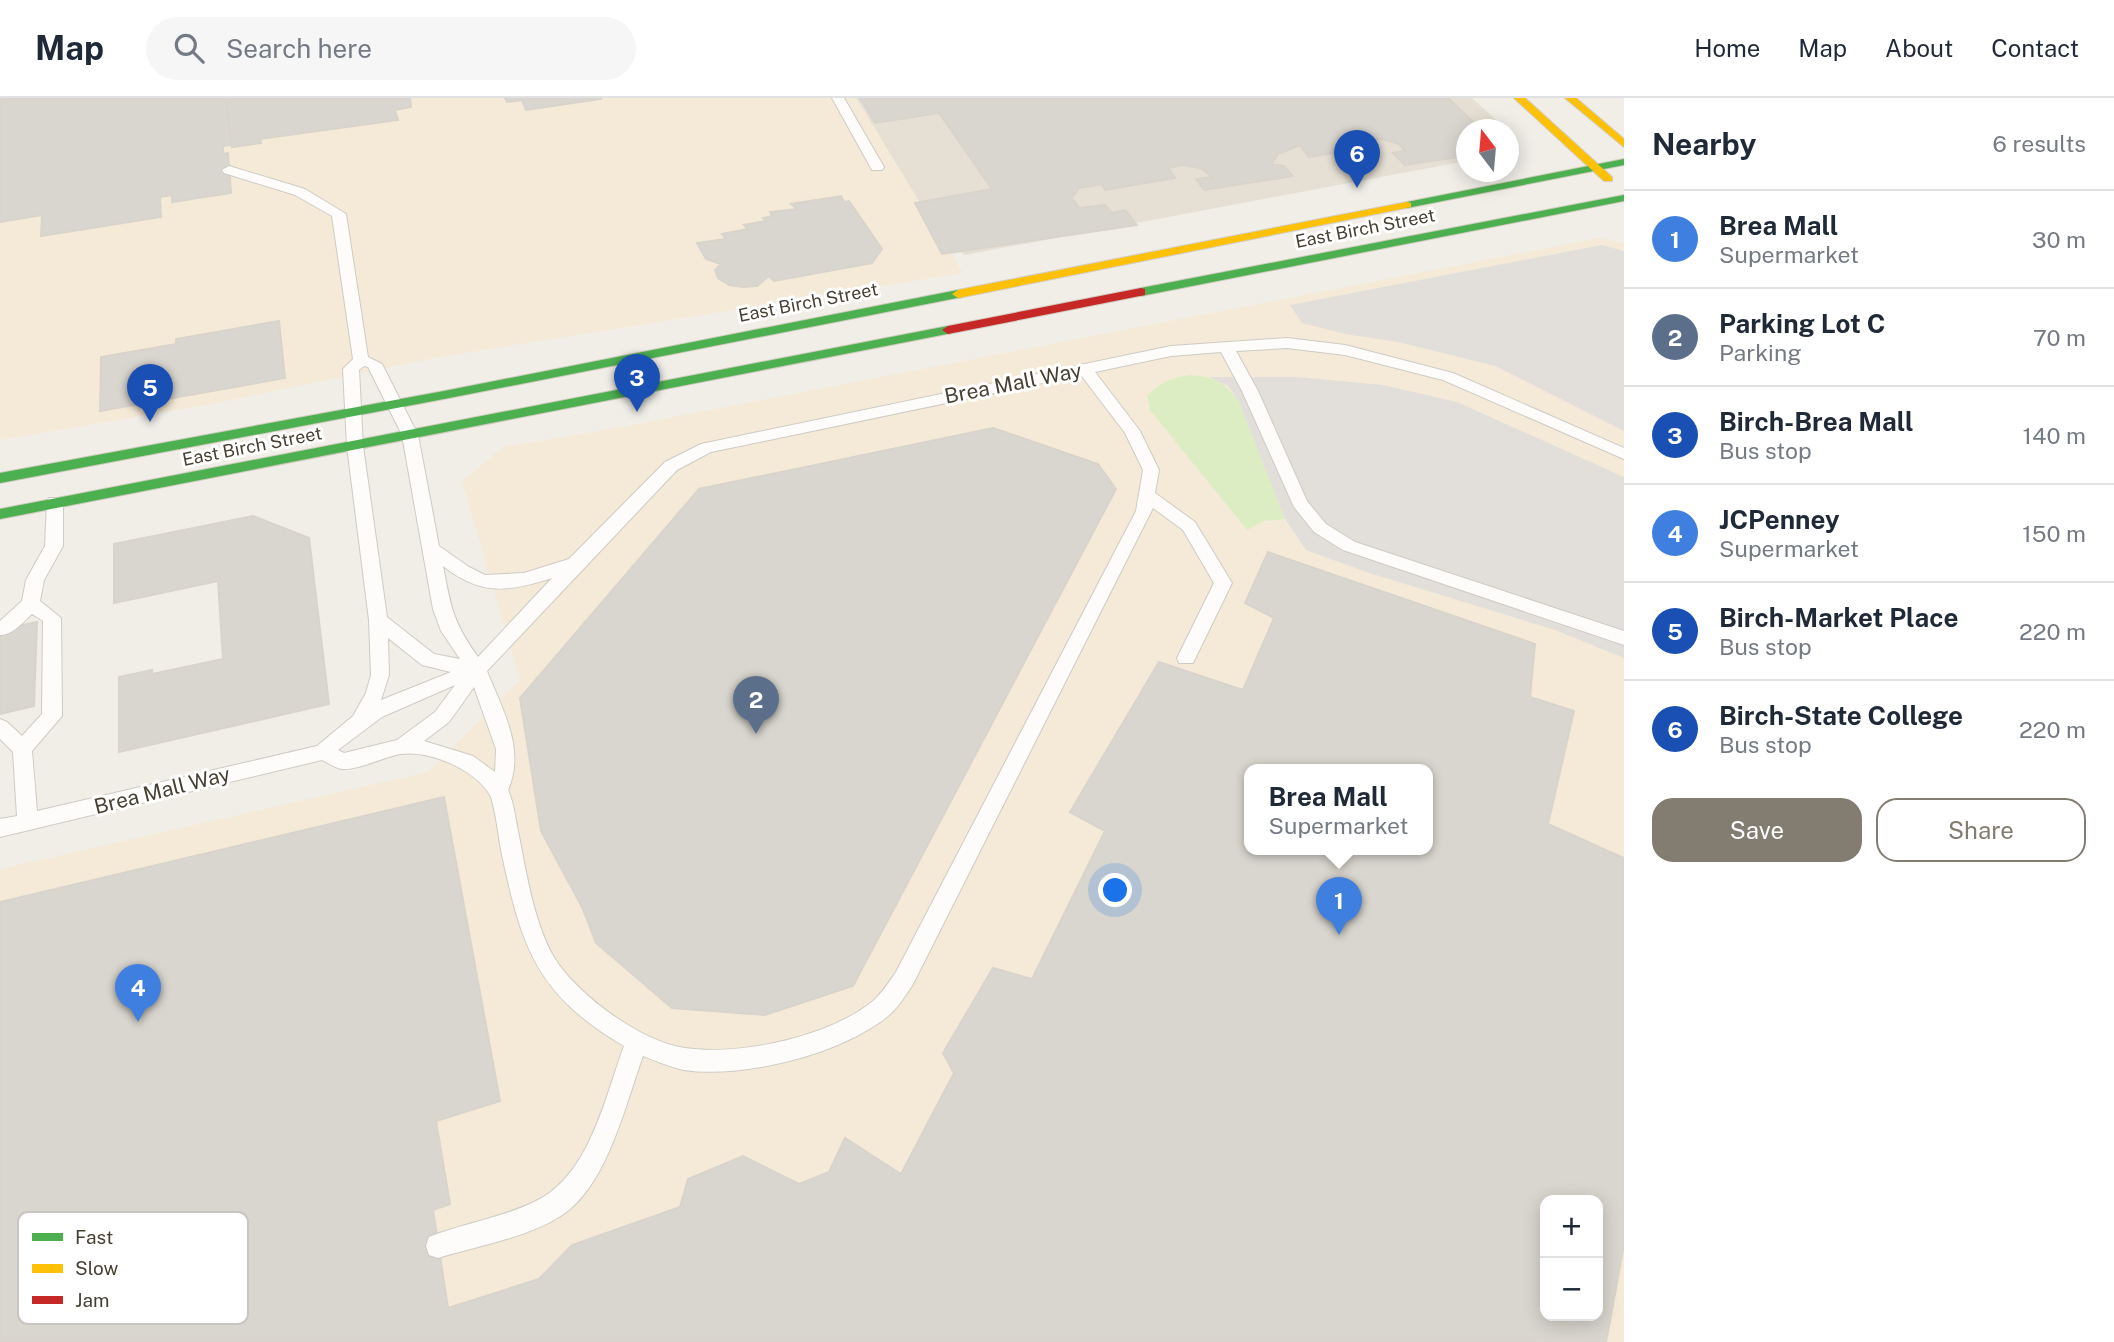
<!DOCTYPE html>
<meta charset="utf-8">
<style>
:root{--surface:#fff;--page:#f6f6f7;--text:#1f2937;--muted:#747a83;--line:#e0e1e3;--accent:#827c71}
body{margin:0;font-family:"Public Sans",sans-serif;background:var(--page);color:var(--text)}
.controls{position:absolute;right:21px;bottom:21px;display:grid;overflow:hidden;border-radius:14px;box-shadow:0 4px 18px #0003}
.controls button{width:63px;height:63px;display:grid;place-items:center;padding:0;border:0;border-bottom:2px solid var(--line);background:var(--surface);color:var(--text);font:35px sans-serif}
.compass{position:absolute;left:1456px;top:21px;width:63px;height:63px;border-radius:50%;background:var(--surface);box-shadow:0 4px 18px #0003;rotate:344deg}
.you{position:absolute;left:1116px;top:793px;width:24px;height:24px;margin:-18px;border:5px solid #fff;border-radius:50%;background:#1a73e8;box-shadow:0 0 0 10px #1a73e833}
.badge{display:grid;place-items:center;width:46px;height:46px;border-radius:50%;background:var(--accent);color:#fff;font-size:23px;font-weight:700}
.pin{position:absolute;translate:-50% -58px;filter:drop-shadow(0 2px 4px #0008)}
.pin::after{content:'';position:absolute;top:37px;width:24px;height:21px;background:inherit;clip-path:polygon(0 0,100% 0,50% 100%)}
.popup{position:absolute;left:1244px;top:666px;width:189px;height:91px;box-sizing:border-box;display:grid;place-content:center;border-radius:14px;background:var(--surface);filter:drop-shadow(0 2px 5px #0005);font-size:23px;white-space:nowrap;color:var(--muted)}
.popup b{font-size:26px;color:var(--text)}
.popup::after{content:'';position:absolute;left:50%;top:100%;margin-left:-14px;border:14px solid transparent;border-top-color:var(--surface)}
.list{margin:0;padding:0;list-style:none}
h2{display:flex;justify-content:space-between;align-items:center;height:91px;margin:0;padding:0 28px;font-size:30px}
h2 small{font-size:23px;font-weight:400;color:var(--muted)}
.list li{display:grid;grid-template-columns:46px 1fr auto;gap:21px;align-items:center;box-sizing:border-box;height:98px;padding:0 28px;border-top:2px solid var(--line)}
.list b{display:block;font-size:26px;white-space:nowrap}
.list p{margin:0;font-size:23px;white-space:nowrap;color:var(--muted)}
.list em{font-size:23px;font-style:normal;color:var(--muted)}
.actions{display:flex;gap:14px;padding:21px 28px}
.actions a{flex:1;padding:16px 0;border:2px solid var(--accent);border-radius:21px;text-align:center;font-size:24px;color:var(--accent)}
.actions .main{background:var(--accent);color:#fff}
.icon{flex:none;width:38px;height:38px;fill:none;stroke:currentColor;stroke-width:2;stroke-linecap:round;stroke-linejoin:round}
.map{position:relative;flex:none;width:1624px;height:1244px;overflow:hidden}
header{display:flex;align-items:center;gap:42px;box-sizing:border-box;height:98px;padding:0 35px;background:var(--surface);border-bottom:2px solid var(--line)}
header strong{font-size:33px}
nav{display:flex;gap:38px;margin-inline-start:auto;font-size:24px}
.search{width:490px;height:63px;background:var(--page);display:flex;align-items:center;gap:18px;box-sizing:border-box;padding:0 24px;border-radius:38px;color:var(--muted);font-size:26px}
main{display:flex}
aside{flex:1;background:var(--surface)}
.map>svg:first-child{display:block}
.residential{fill:#e5e0d3}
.commercial{fill:#f5ead7;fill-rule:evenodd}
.green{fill:#dcedc3}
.parking{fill:#e2dfda}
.building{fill:#d9d6cf;stroke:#d8d4cc;stroke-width:2;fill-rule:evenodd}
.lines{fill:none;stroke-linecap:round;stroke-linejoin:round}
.lane-casing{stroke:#cecbc4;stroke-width:2}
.fast-casing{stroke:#d1ccbe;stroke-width:2}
.slow-casing{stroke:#d1ccbe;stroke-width:2}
.jam-casing{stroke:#d1ccbe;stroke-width:2}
.lane{fill:#fdfcfb;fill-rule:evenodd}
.fast{fill:#4caf50;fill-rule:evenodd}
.slow{fill:#ffc107;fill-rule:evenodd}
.jam{fill:#c62828;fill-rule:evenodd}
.labels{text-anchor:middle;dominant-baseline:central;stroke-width:6;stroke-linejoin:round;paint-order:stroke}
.far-street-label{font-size:18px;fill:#463f32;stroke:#fff}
.street-label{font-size:21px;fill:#463f32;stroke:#fff}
.key{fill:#fff;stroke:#c8c5c2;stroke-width:2}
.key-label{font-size:19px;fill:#463f32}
</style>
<header>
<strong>Map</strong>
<div class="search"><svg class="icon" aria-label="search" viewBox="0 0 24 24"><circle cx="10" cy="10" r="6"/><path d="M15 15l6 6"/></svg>Search here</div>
<nav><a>Home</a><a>Map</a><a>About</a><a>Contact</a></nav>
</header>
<main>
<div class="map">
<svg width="1624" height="1244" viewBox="0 0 1624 1244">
<rect width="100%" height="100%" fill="#f0eee7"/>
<path class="residential" d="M856,0H1472L1506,31L1466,32V63L965,157L943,143Z"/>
<path class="commercial" d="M0,0H856L963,175L434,260L217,305L0,342Z
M1599,140L1624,145V1244H0V771L428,674L520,582L462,383L503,349L622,329ZM1250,671H1428V751H1250ZM1545,1102H1598V1218H1545Z"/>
<path class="green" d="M1189,277C1214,279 1224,283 1239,304L1285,421L1264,423L1247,432L1150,312L1147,298C1159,285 1171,280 1189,277Z"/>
<path class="parking" d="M1602,147L1624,153V333L1495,268L1398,244L1350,237L1302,225L1290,207Z
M1209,279H1297L1383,287L1457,304L1624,379V560L1555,532L1366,474L1306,452L1285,421L1239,304L1228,288Z"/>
<path class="building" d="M0,0H226L231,47L223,48V56L228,55L231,95L172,104V97L160,99L161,119L41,138L42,117L0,124Z
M226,0H410L411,9L395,12L398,22L260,41L261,45L232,49Z
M505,0H601V1L526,12L522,2L507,4Z
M860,0H1448L1482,32H1466V58L1405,67L1393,55L1405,53L1399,46L1383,41L1363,42L1372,49L1309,59L1300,47L1278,56L1271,66L1284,68L1293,78L1204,92L1196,81L1212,79L1201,70L1183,67L1168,70L1175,80L1105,92L1102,86L1079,90L1072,100L1079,110L1105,107L1112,115L1125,112L1137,127L942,156L915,105L992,91L939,15L875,25Z
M841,98L844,104L849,103L882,151L872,165L774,183L769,178L757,188L743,189L729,187L718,180L715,172L721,166L706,161L697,145L726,141L722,136L748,131L744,127L766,123L763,120L772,118L770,114L797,111L791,106Z
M279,223L285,280L100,313L101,259L176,246V241Z
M993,330L1098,366L1116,391L853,888L765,917L672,910L596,845L582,809L541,733L520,600L699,391Z
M253,418L309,440L329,606L119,654V579L152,572V576L223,561L218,483L114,505V446Z
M1268,454L1535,546L1530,599L1574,613L1548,726L1624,760V1147L1606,1244H0V804L444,699L500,1003L436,1023L450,1106L433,1112L448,1210L539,1181L572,1147L680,1109L688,1081L743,1058L799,1086L829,1074L845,1040L901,1076L954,975L943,955L993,870L1032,881L1105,733L1070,714L1159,564L1243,592L1274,520L1245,505ZM1250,671H1428V751H1250ZM1545,1102H1598V1218H1545Z
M37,524L34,608L0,616V532Z"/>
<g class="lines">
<g class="lane-casing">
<path id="lane" d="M832,0H844L884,69L882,72H872Z
M229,68L305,91L346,116L368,259L382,266L418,337L439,448L469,469L485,477L524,475L569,461L665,364L701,346L1171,248L1287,240L1345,247L1453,275L1624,350V361L1443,282L1345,257L1287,250L1236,253L1258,293L1307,403L1326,426L1355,444L1624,533V547L1343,452L1314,434L1294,409L1242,293L1221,254L1171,258L1095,274L1140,333L1159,372L1155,395L1195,424L1232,485L1193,565H1179L1177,560L1214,485L1183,432L1153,410L912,888C905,898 898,910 888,918C842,956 743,981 684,972C670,969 656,963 643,958C626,1005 609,1079 569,1112C537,1138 477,1148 438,1160L429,1157L426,1148L429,1139C464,1125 502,1120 536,1103C590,1077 605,999 624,948C535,896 521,847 501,752C498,734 496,716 491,699C477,672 430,652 401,656C382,659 360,672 342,671C335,670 328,665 322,662L0,739V721L17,718L13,654L0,641V621L7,624L22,638L42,616L43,523L32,516C23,524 13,537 0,537V523L22,503L26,482L45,448L47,404L49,400H61L63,404V448L44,482L40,503L61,520L62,618L32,653L37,713L317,648L353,618L366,595L371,577L369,522L347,348L343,271L353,261L332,118L295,97L224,75L222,72ZM364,268L368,269L402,337L433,511L441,533L460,561L434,556L387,519L363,348L359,272ZM1081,277L1125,335L1143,372L1136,413L896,874C889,884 882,895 873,903C829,939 740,958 685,950C641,944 574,895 552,856C533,820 526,773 518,733C515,719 514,705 508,692C526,651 502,611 487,573L677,372L711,354ZM443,468C481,498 508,494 552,480L478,559C453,524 451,510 443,468ZM388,540L422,567L451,574L381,602L389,577ZM455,587L435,614L397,642L344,655L338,652L382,619ZM474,589L496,651L495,674L473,658L424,643L449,624Z"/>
</g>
<g class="fast-casing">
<path id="fast" d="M1624,61V67L1407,110L1401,107L1407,104Z
M1624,97V103L1141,198L1135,194L1141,190Z
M958,192L962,193V199L444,301L0,385V375L444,293Z
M948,228L954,232L952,235L0,421V411Z"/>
</g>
<g class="slow-casing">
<path id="slow" d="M1514,0H1525L1612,79V83H1604Z
M1565,0H1576L1624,41V49Z
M1407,104L1411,105V109L958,200L952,196L958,192Z"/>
</g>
<g class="jam-casing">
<path id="jam" d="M1141,190L1145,191V197L948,236L942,232L948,228Z"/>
</g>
<use href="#lane" class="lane"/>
<use href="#fast" class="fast"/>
<use href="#slow" class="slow"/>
<use href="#jam" class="jam"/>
</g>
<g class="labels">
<g class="far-street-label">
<text transform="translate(1365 130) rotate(-11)">East Birch Street</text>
<text transform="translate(808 204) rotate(-11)">East Birch Street</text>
<text transform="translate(252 348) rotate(-11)">East Birch Street</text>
</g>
<g class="street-label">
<text transform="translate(1013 285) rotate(-11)">Brea Mall Way</text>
<text transform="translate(162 692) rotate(-14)">Brea Mall Way</text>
</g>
</g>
<rect x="18" y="1114" width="230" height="112" rx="10" class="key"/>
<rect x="32" y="1135" width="31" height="8" fill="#4caf50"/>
<rect x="32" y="1166" width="31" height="9" fill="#ffc107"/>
<rect x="32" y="1198" width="31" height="8" fill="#c62828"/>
<g class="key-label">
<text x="75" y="1146">Fast</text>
<text x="75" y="1177">Slow</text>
<text x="75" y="1209">Jam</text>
</g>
</svg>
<div class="controls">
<button>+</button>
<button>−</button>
</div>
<svg class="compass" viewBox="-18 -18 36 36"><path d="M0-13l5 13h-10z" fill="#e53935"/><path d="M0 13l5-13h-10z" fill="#747a83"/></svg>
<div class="you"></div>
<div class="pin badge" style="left:1339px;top:837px;background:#3f7fe0">1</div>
<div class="popup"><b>Brea Mall</b>Supermarket</div>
<div class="pin badge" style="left:756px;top:636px;background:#5c6f8a">2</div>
<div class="pin badge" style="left:637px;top:314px;background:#1a4fb4">3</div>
<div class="pin badge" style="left:138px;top:924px;background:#3f7fe0">4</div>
<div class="pin badge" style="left:150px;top:324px;background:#1a4fb4">5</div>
<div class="pin badge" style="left:1357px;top:90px;background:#1a4fb4">6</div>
</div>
<aside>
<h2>Nearby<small>6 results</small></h2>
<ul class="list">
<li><span class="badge" style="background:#3f7fe0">1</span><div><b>Brea Mall</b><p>Supermarket</p></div><em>30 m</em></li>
<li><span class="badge" style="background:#5c6f8a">2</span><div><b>Parking Lot C</b><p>Parking</p></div><em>70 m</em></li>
<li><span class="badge" style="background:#1a4fb4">3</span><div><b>Birch-Brea Mall</b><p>Bus stop</p></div><em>140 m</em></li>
<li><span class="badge" style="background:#3f7fe0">4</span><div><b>JCPenney</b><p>Supermarket</p></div><em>150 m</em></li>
<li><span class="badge" style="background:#1a4fb4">5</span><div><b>Birch-Market Place</b><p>Bus stop</p></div><em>220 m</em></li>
<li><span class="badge" style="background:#1a4fb4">6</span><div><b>Birch-State College</b><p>Bus stop</p></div><em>220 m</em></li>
</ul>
<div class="actions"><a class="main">Save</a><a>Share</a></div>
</aside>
</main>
